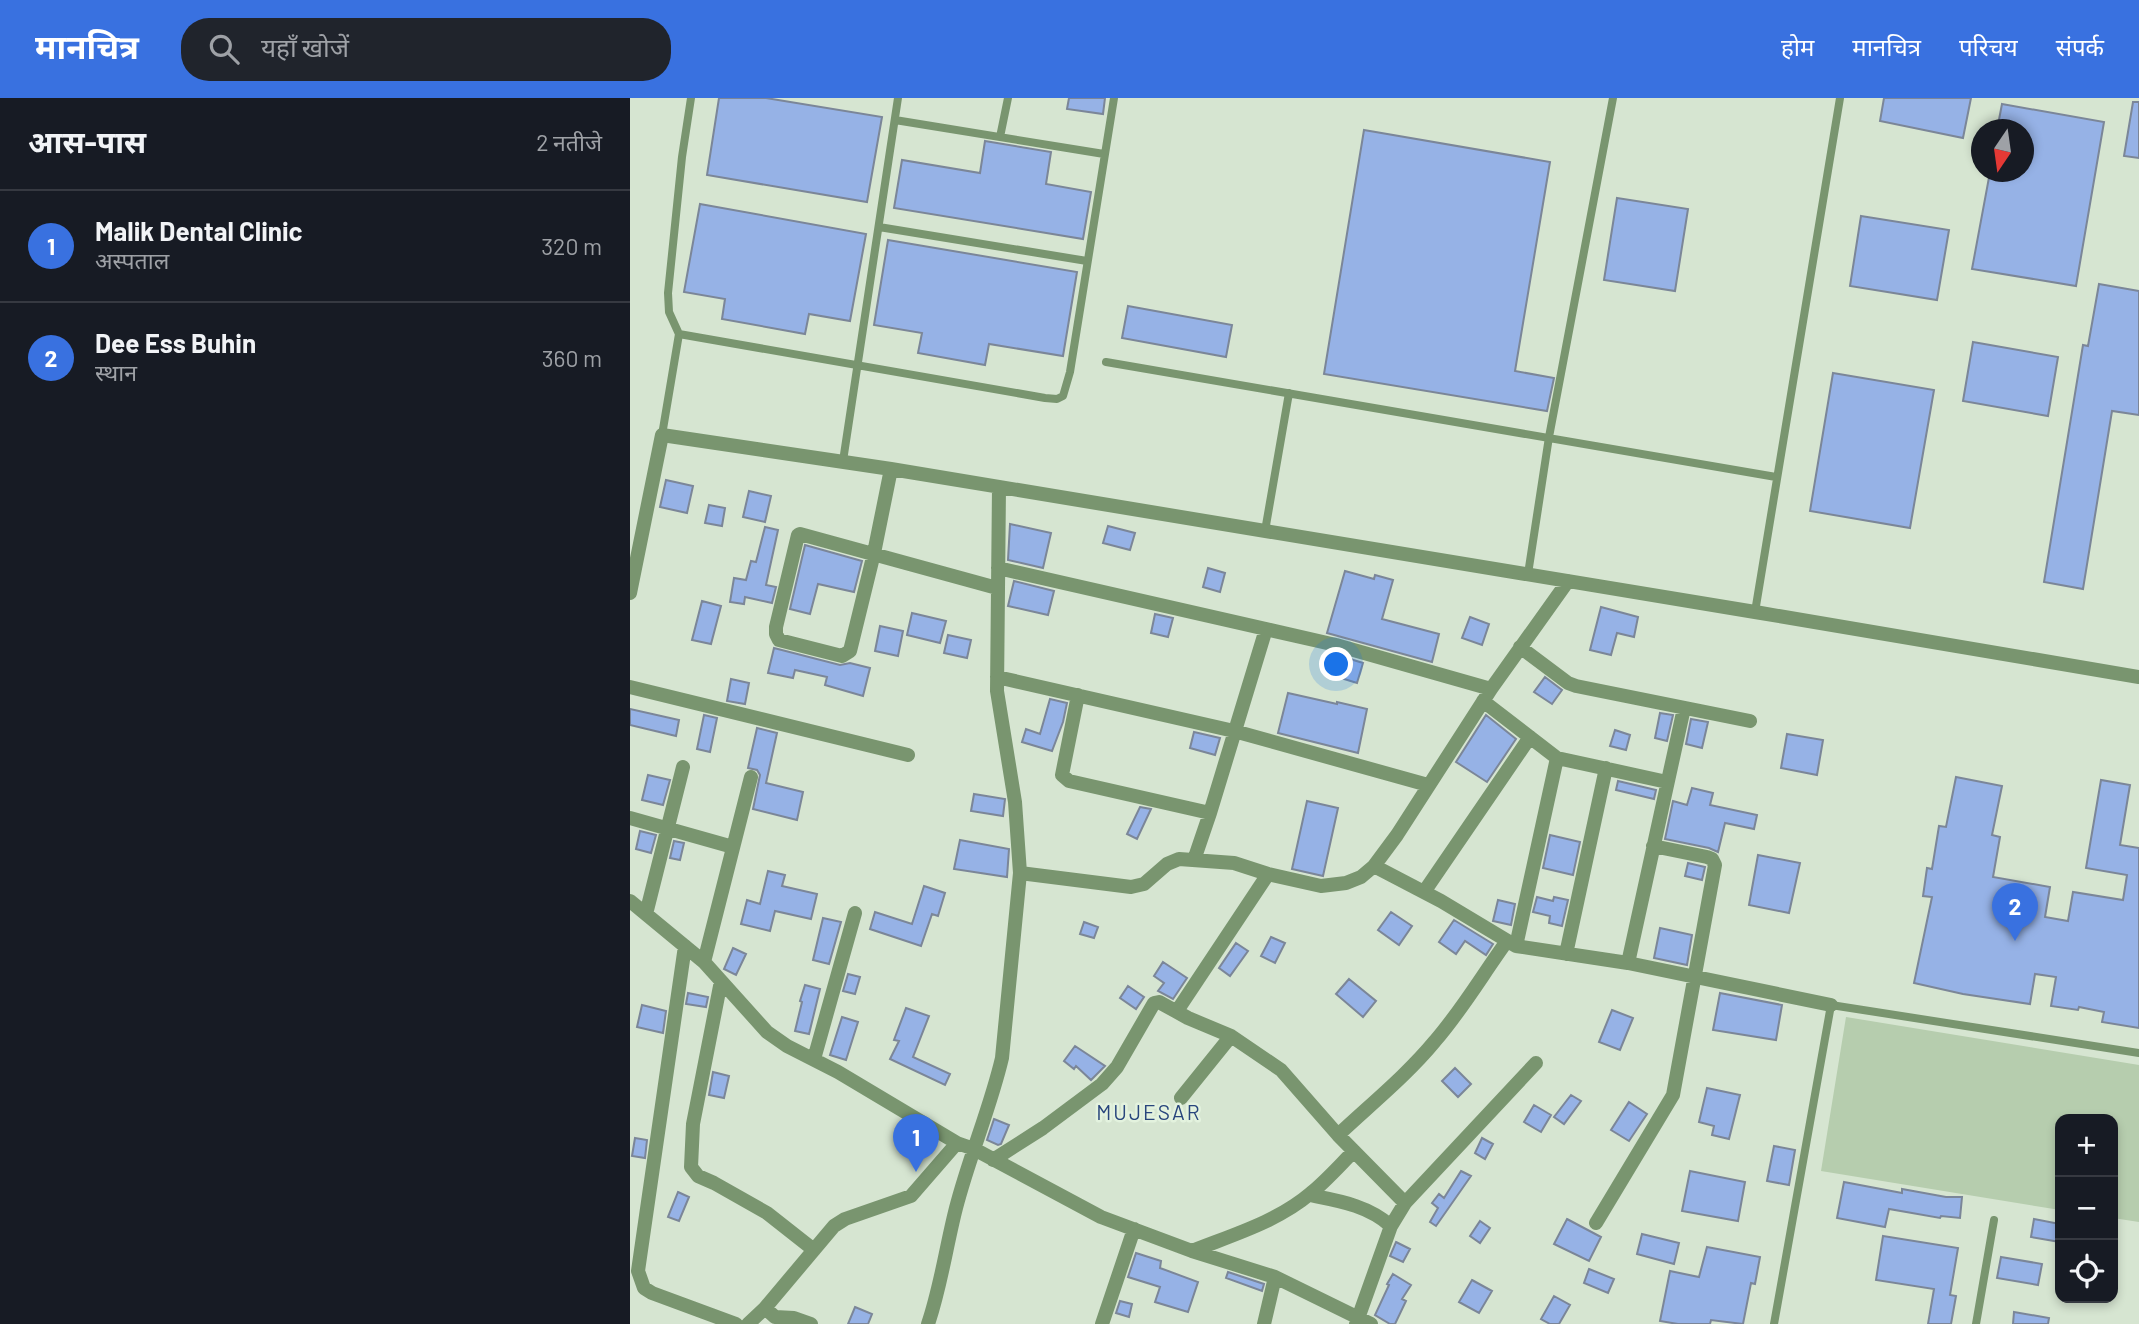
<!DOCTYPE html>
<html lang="hi">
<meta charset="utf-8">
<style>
:root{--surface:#171b24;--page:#20242c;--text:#f1f3f6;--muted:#9ea1a6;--line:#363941;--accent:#3971e0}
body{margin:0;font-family:Barlow,"Noto Sans Devanagari",sans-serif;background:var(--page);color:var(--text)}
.controls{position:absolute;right:21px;bottom:21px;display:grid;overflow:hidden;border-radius:14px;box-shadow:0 4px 10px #0003}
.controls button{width:63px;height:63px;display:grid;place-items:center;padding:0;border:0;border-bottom:2px solid var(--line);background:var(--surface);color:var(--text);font:35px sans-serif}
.compass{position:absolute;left:1341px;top:21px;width:63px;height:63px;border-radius:50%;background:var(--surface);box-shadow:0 4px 10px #0003;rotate:193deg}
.you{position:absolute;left:707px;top:567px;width:24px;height:24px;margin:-18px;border:5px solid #fff;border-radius:50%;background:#1a73e8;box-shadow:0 0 0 10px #1a73e833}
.badge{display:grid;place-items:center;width:46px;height:46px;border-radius:50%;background:var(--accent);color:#fff;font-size:23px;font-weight:700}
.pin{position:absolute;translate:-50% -58px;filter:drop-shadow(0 2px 4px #0008)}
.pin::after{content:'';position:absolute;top:37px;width:24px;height:21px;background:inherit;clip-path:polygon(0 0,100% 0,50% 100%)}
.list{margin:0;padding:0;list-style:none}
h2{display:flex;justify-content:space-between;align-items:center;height:91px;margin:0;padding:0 28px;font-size:30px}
h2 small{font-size:23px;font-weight:400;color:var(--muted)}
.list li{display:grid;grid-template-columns:46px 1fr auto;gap:21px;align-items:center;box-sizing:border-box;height:112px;padding:0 28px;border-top:2px solid var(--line)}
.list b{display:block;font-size:26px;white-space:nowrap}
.list p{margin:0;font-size:23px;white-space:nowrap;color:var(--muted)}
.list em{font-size:23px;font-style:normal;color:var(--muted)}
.icon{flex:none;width:38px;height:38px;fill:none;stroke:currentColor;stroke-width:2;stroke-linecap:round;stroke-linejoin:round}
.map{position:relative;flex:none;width:1509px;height:1226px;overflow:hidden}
header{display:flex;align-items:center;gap:42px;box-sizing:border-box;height:98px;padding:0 35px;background:var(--accent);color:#fff}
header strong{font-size:33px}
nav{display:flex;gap:38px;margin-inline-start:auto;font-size:24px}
.search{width:490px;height:63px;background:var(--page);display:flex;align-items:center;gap:18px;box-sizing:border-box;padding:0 24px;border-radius:28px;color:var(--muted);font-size:26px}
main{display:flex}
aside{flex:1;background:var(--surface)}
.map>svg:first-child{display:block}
.green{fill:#b6cdae}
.building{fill:#96b2e6;stroke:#7b8698;stroke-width:2}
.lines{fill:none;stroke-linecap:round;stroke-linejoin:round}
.lane{stroke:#79956f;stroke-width:8}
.street{stroke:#79956f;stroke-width:14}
.labels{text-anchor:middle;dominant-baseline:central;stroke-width:5;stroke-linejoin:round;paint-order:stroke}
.neighbourhood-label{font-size:21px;letter-spacing:2px;fill:#28457c;stroke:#e3f2de}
</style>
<header>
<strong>मानचित्र</strong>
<div class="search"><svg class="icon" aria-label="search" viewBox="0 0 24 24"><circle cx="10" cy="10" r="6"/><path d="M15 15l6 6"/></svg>यहाँ खोजें</div>
<nav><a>होम</a><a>मानचित्र</a><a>परिचय</a><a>संपर्क</a></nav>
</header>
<main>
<aside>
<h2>आस-पास<small>2 नतीजे</small></h2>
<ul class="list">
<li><span class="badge">1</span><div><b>Malik Dental Clinic</b><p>अस्पताल</p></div><em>320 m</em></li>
<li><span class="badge">2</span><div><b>Dee Ess Buhin</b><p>स्थान</p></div><em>360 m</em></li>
</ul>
</aside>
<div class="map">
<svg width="1509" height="1226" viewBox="0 0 1509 1226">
<rect width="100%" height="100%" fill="#d6e5d1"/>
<path class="green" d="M1216,919L1509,967V1124L1483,1120V1021H1430V1112L1191,1073Z"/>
<path class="building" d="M89,0H136L252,19L237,104L77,77Z
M439,0H475L473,16L437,11Z
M1254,0H1341L1333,40L1250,23Z
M1503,4H1509V60L1494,58Z
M1372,6L1474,24L1446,188L1342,171L1360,74H1394V32H1367Z
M734,32L920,64L885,273L924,280L917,313L694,276Z
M355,43L421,54L416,86L461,94L453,141L264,110L272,62L350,75Z
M987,100L1058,111L1045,193L974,182Z
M70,106L236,136L220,223L179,216L175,236L92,221L95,201L54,194Z
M1231,118L1319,132L1307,202L1220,188Z
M258,142L447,174L433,258L359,246L355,267L288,255L292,235L244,227Z
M1469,186L1509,193V317L1482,313L1453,491L1414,484L1453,247L1458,248Z
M498,208L602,227L596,259L492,240Z
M1343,244L1428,259L1418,318L1333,303Z
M1203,275L1304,292L1280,430L1180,413Z
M36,382L63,388L57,415L30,409Z
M119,393L141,398L135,424L113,419Z
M79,407L95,410L92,428L75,425Z
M380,426L421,435L413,470L378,462Z
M478,428L505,435L500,452L473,445Z
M135,429L148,432L136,487L146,489L142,505L115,499L114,506L100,504L104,480L116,482L121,463L126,464Z
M175,447L232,463L224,494L188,486L180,516L160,511Z
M578,470L595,475L590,494L573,489Z
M715,473L744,481L745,477L763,482L752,521L809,536L802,564L697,535Z
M384,483L424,493L418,517L378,508Z
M72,503L91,508L81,546L62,542Z
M971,509L1008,519L1004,539L987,535L981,557L960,552Z
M282,515L316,523L310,545L277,537Z
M525,516L543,520L538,539L521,535Z
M840,519L859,526L852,547L832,540Z
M250,528L273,533L268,558L245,553Z
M318,537L341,542L337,560L314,555Z
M144,550L210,567L220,565L240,570L233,598L195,587L197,579L165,572L163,580L138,575Z
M717,560L733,565L727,585L711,580Z
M915,579L932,592L922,606L904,594Z
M101,581L119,585L115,606L97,603Z
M658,595L707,606V604L737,611L728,655L648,635Z
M420,601L437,605L433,624L422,653L392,644L396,631L410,636Z
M0,611L49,622L46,638L0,627Z
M1030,615L1043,617L1037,643L1025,640Z
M74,617L87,620L80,654L67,651Z
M856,617L886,641L857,684L826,664Z
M1061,621L1078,624L1072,650L1056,646Z
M127,630L147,635L136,685L173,694L167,722L123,711L130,677L127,672L118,670Z
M985,632L1000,637L996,652L980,648Z
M564,634L590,640L585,657L560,650Z
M1157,636L1193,642L1187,677L1151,670Z
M18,677L40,682L33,707L12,702Z
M1326,679L1372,688L1362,737L1370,739L1363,779L1420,789L1415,819L1438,823L1443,794L1493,802L1497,777L1456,770L1471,682L1500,687L1490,747L1509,750V930L1472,924L1474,914L1449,909L1448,912L1421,908L1426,879L1405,876L1400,906L1333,896L1284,885L1302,799L1293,798L1297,770L1302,771L1309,728L1316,729Z
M988,683L1026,692L1024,701L986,692Z
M1062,690L1083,695L1080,707L1127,717L1124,731L1095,725L1088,754L1079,750L1035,741L1043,703L1057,707Z
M344,696L375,701L373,718L341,713Z
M677,703L708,710L693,778L662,771Z
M510,709L521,711L507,741L497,736Z
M10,733L26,737L21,755L6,751Z
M920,737L950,744L943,777L913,770Z
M330,742L379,751L377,779L324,771Z
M44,743L54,745L50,762L40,760Z
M1128,757L1170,765L1159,815L1119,807Z
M1058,765L1075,769L1072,782L1055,778Z
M138,773L155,777L152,788L187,796L181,821L145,813L140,833L111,826L117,802L130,806Z
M294,788L315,795L308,818L302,816L291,848L240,831L245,814L282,826Z
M907,799L923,803L924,799L938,802L932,828L919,825L920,818L903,814Z
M868,802L885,806L881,827L863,823Z
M761,814L782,828L769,847L748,832Z
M193,820L211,824L199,866L183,862Z
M824,822L863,846L856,857L835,843L826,856L809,844Z
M454,824L468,829L464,840L450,836Z
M1030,830L1062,837L1057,867L1024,860Z
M641,839L655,845L645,865L631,858Z
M606,845L618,853L600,878L589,870Z
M103,850L116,856L106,877L94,871Z
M533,864L557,880L543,901L528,893L534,885L524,878Z
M218,876L230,879L225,896L213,893Z
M719,881L746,903L733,919L706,896Z
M175,887L190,891L179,936L165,933L172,904L170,903Z
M498,888L514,899L506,911L490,900Z
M58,895L78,899L76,909L56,906Z
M1090,895L1152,907L1146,942L1083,932Z
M12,907L36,913L33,935L7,929Z
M276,910L299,918L283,959L320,976L315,987L260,961L269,943L264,942Z
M982,912L1003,920L990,952L969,944Z
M212,919L228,924L216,962L200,957Z
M445,948L475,968L461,982L446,968L444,971L434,963Z
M825,970L841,986L828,999L812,983Z
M83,974L99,978L94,1000L79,997Z
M1077,990L1110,997L1099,1041L1082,1037L1084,1028L1069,1024Z
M941,997L951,1003L934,1026L924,1019Z
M999,1004L1017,1016L999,1043L981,1032Z
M904,1007L921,1017L911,1034L894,1024Z
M364,1021L379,1027L371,1046L368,1047L357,1042Z
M5,1040L17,1042L15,1060L2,1058Z
M852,1040L863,1046L855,1061L845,1055Z
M1144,1048L1165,1052L1159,1087L1137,1083Z
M831,1073L841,1078L806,1128L800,1124L808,1110L802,1105L809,1096L814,1100Z
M1060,1073L1115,1084L1108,1123L1052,1113Z
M1214,1084L1272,1095V1091L1316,1099H1332L1330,1120L1311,1118L1310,1120L1259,1111L1255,1129L1207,1120Z
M48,1094L59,1099L49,1123L38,1119Z
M937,1121L971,1139L959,1163L924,1146Z
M1404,1121L1430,1126V1144L1401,1139Z
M850,1123L860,1130L850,1145L840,1138Z
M1012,1136L1049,1145L1044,1166L1007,1156Z
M1253,1138L1328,1150L1320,1197L1326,1198L1321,1226H1298L1304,1191L1246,1182Z
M766,1144L780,1151L773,1164L760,1158Z
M1077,1149L1130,1159L1125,1186L1121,1185L1113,1226L1081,1222L1080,1226H1048L1030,1223L1040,1173L1069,1179Z
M506,1155L531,1163L530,1170L568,1184L558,1214L525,1204L530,1189L498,1179Z
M1371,1159L1412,1166L1408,1187L1367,1180Z
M959,1171L984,1181L978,1195L954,1185Z
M598,1174L634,1186L632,1193L596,1180Z
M763,1176L781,1187L772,1201L776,1203L765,1226H760L745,1217L759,1187L757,1186Z
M842,1182L862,1193L849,1215L829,1204Z
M924,1198L940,1207L929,1226H920L911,1221Z
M490,1203L502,1206L499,1219L486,1215Z
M225,1209L242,1216L238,1226H218Z
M1384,1214L1419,1220L1418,1226H1383Z"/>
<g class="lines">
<path class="lane" d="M265,22L474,56
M370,39L378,0
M249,129L457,163
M49,236L415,300L427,301L433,298L440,274L484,0
M476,264L1146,379
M32,337L49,236L39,214L38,195L52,59L61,0
M213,363L268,0
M635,433L659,295
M898,476L919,339L983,0
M1125,514L1210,0
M1144,1226L1201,907L1509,955
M1346,1226L1364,1122"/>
<path class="street" d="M261,371L244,455L220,553L212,558L149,542L146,536V529L168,437L170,436L367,490
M368,470L706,547L861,591
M0,495L32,337L261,371L1125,514L1509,579
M890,549L938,585L946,588L1120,623
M367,579L604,633L798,687
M0,589L278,657
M448,597L432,677L439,683L580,715
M853,603L927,660L1037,684
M0,720L103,749
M564,762L580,715L636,531
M744,768L811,803L886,848L927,660
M390,775L501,789L514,786L537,766L549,761L604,765L638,776L691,788L716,785L731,779L744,768L767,737L861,591L938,483
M794,794L900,639
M0,803L74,864L137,934L157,948L208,974L327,1045L344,1051L471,1119L562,1153L645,1179L741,1226
M16,816L53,669
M55,848L8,1173L14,1190L22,1195L106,1226
M886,848L998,865L1201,907
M936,856L976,670
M74,864L121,679
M998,865L1054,610
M91,883L63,1026L61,1069L68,1078L84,1085L137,1115L184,1152
M547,913L638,776
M184,961L225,815
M551,1000L601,938
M708,1037C741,1006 777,977 805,943C832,912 853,876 877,843
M363,1062L413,1030L472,986L487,969L524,905L529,904L558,920L601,938L651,972L708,1037L775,1105
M679,1097C709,1103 737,1107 761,1128
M966,1125L1043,997L1085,767L1082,761L1077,759L1023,748
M562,1153C602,1137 647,1124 681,1095C696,1083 710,1067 724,1053
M118,1226L135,1210
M181,1226L164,1220L145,1219L135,1210L204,1128L215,1121L281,1098L327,1045
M298,1226C311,1188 316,1149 326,1110C339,1059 360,1011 372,960L390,775L385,704L367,593L369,389
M472,1226L504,1131
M634,1226L645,1179
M726,1226L761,1128L775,1105L906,965"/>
</g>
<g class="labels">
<g class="neighbourhood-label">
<text x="519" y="1013">MUJESAR</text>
</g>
</g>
</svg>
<div class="controls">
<button>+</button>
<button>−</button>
<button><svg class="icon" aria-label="locate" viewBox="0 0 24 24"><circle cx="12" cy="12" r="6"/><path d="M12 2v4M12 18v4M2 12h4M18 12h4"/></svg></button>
</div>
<svg class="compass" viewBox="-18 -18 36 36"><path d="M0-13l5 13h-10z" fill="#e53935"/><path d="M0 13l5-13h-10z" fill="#9ea1a6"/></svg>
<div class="you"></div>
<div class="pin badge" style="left:286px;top:1074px">1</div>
<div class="pin badge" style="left:1385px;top:843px">2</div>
</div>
</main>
